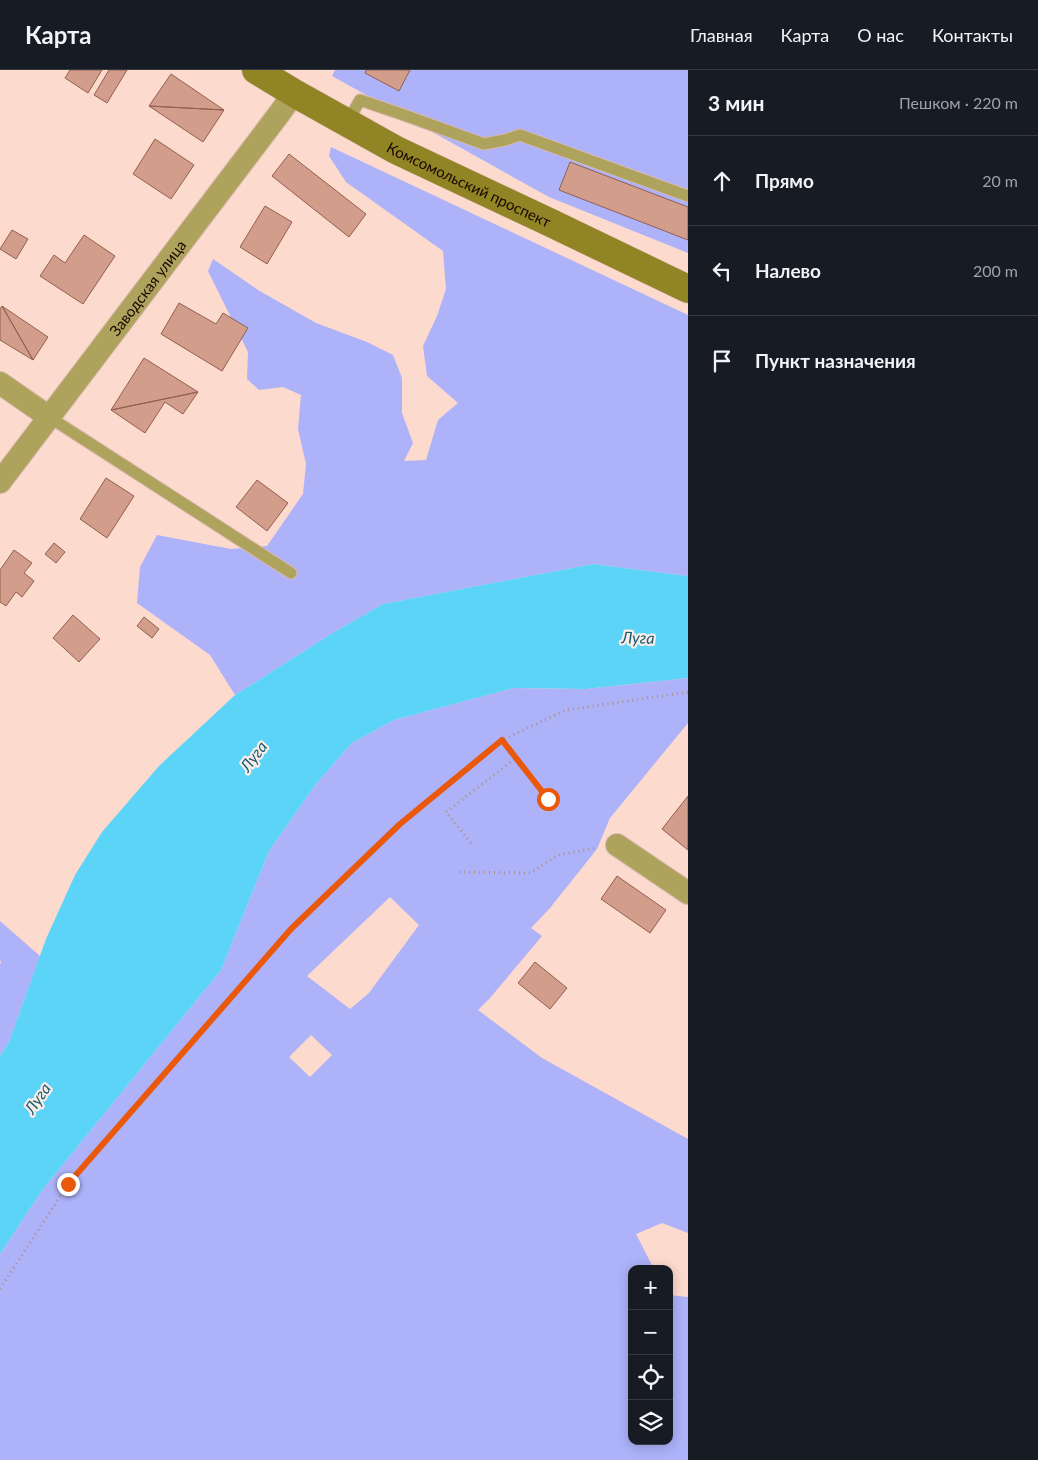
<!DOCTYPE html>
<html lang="ru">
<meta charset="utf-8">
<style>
:root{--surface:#171b24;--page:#242831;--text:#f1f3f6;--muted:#9ea1a6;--line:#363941}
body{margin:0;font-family:Lato,sans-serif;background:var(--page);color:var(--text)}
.controls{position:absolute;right:15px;bottom:15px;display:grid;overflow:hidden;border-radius:10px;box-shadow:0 2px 12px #0003}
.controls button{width:45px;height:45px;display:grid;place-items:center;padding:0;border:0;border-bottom:1px solid var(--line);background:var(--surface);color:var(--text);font:25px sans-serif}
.stop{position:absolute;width:15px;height:15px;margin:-11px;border:4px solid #ea580c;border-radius:50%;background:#fff}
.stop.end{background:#ea580c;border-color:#fff;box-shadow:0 1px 5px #0008}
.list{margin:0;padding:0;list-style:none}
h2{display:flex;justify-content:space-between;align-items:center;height:65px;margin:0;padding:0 20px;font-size:21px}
h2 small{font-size:16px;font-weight:400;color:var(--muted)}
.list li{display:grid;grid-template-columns:32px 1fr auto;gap:15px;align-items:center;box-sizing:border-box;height:90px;padding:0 20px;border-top:1px solid var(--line)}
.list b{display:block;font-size:19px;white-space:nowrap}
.list em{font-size:16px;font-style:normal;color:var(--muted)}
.icon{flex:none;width:28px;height:28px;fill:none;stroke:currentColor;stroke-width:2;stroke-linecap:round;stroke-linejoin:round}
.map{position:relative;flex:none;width:688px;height:1390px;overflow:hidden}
header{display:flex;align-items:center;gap:30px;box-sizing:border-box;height:70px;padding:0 25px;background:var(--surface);border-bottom:1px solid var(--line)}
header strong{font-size:24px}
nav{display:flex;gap:28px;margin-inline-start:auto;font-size:18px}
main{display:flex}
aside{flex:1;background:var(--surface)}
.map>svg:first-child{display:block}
.green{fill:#adb2f9;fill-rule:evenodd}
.water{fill:#5cd4f8}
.building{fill:#d29d8a;stroke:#91604f}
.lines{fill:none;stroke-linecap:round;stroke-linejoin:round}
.service-casing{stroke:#d8b8ad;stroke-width:13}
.minor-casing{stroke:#d8b8ad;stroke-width:24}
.secondary-casing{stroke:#d8b8ad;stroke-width:29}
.path{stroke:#ae9288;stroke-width:3;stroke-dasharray:1 4;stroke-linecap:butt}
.service{stroke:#aea35c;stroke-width:11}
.minor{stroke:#aea35c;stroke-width:22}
.secondary{stroke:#918425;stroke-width:28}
.route{stroke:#ea580c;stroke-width:6}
.labels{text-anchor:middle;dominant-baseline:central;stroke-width:4.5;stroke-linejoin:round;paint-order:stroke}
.street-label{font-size:15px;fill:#180702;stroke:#f8ede8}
.water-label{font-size:16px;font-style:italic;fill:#1a5c6f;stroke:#f8ede8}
</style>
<header>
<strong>Карта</strong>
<nav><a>Главная</a><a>Карта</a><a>О нас</a><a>Контакты</a></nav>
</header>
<main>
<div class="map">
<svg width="688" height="1390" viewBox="0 0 688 1390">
<rect width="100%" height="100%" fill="#fcdacd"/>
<path class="green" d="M335,0H688V183L549,127L332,6Z
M331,77L688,245V506L593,494L383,534L331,564L235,625L210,585L137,533L140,497L157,465L231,479L267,476L303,424L306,394L298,359L301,325L283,317L259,320L247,309L248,282L208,201L213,189L258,220L316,253L367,272L393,285L402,308V343L413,373L404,391L426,390L438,350L458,333L427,306L423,276L437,246L446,219L443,181L346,112L329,86Z
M688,608V653L610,748L597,779L550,838L531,858L542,866L490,928L478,940L542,988L688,1069V1163L662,1153L636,1164L654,1199H632V1371H669V1225L688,1227V1390H0V1184L43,1119L221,900L269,781L316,714L352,673L394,650L514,618L585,619ZM390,827L419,855L369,923L350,939L307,906ZM311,965L332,985L310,1007L289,987Z
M0,851L40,886L9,972L0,986V895L1,892L0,890Z"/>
<path class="water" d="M593,494L688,506V608L585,619L514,618L394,650L352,673L316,714L269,781L221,900L43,1119L0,1184V986L9,972L46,869L75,805L102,762L159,696L235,625L331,564L383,534Z"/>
<path class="building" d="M70,0H102L88,23L65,8Z
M109,0H127L107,33L94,25Z
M366,0H410L399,21L365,3Z
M171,4L224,40L149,36Z
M149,36L224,40L203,72Z
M155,69L194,95L171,129L133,104Z
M289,84L366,144L349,167L272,106Z
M570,92L688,137V170L559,120Z
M265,136L292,152L267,194L240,177Z
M12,160L28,169L16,189L0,179Z
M84,165L115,186L83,234L40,206L54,185L65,193Z
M179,233L216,254L223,243L248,258L222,301L161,264Z
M2,236L48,267L33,290Z
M2,236L33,290L0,270V239Z
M144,288L198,322L111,340Z
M198,322L183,344L165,332L145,363L111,340Z
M106,408L134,426L107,468L80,449Z
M257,410L288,433L267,461L236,437Z
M54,473L65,482L56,493L45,484Z
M14,480L32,493L24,503L34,511L22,527L16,522L6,536L0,532V500Z
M73,545L100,569L79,592L53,568Z
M144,547L159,559L152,568L137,556Z
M688,726V780L662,759Z
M617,806L666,840L650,863L601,829Z
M535,892L567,918L550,939L518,913Z"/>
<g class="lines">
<g class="service-casing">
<path id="service" d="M347,53L360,30L404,45L484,74L505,70L520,65L688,126
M49,347L291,503"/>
</g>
<g class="minor-casing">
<g id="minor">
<path d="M0,313L49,347"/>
<path id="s1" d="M0,412L279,44L294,23"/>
<path d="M617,775L688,823"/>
</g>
</g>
<g class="secondary-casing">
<g id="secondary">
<path id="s2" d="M256,0L294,23L396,80L551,153L688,219"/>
</g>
</g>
<path class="path" d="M516,688L548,729
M471,773L446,742L516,688L502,670
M459,802L530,803L558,785L597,778
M0,1219L68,1114L291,859L400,754L502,670L566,640L688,622"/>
<use href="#service" class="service"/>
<use href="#minor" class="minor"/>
<use href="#secondary" class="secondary"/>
</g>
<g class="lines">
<path class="route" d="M68,1114L291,859L400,754L502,670L548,729"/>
</g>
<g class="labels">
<g class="street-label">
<text stroke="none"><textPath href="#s2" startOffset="242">Комсомольский проспект</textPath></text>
<text stroke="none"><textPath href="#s1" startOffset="244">Заводская улица</textPath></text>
</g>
<g class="water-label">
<text transform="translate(638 567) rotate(1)">Луга</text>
<text transform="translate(253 686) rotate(-53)">Луга</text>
<text transform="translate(37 1028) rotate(-55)">Луга</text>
</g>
</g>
</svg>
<div class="controls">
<button>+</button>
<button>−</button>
<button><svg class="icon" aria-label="locate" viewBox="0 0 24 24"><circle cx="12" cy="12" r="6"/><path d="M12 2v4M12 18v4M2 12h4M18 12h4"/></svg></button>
<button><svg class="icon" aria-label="layers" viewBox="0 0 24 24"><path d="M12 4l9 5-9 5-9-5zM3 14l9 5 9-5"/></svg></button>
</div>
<div class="stop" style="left:548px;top:729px"></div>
<div class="stop end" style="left:68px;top:1114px"></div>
</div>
<aside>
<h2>3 мин<small>Пешком · 220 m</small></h2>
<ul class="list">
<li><svg class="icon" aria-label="ahead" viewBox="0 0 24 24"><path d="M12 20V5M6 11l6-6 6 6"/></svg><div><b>Прямо</b></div><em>20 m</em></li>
<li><svg class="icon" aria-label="left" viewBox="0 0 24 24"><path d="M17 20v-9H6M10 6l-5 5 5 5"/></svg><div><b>Налево</b></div><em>200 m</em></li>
<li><svg class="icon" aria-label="arrive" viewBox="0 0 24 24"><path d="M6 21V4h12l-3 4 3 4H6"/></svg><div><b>Пункт назначения</b></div></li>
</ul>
</aside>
</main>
